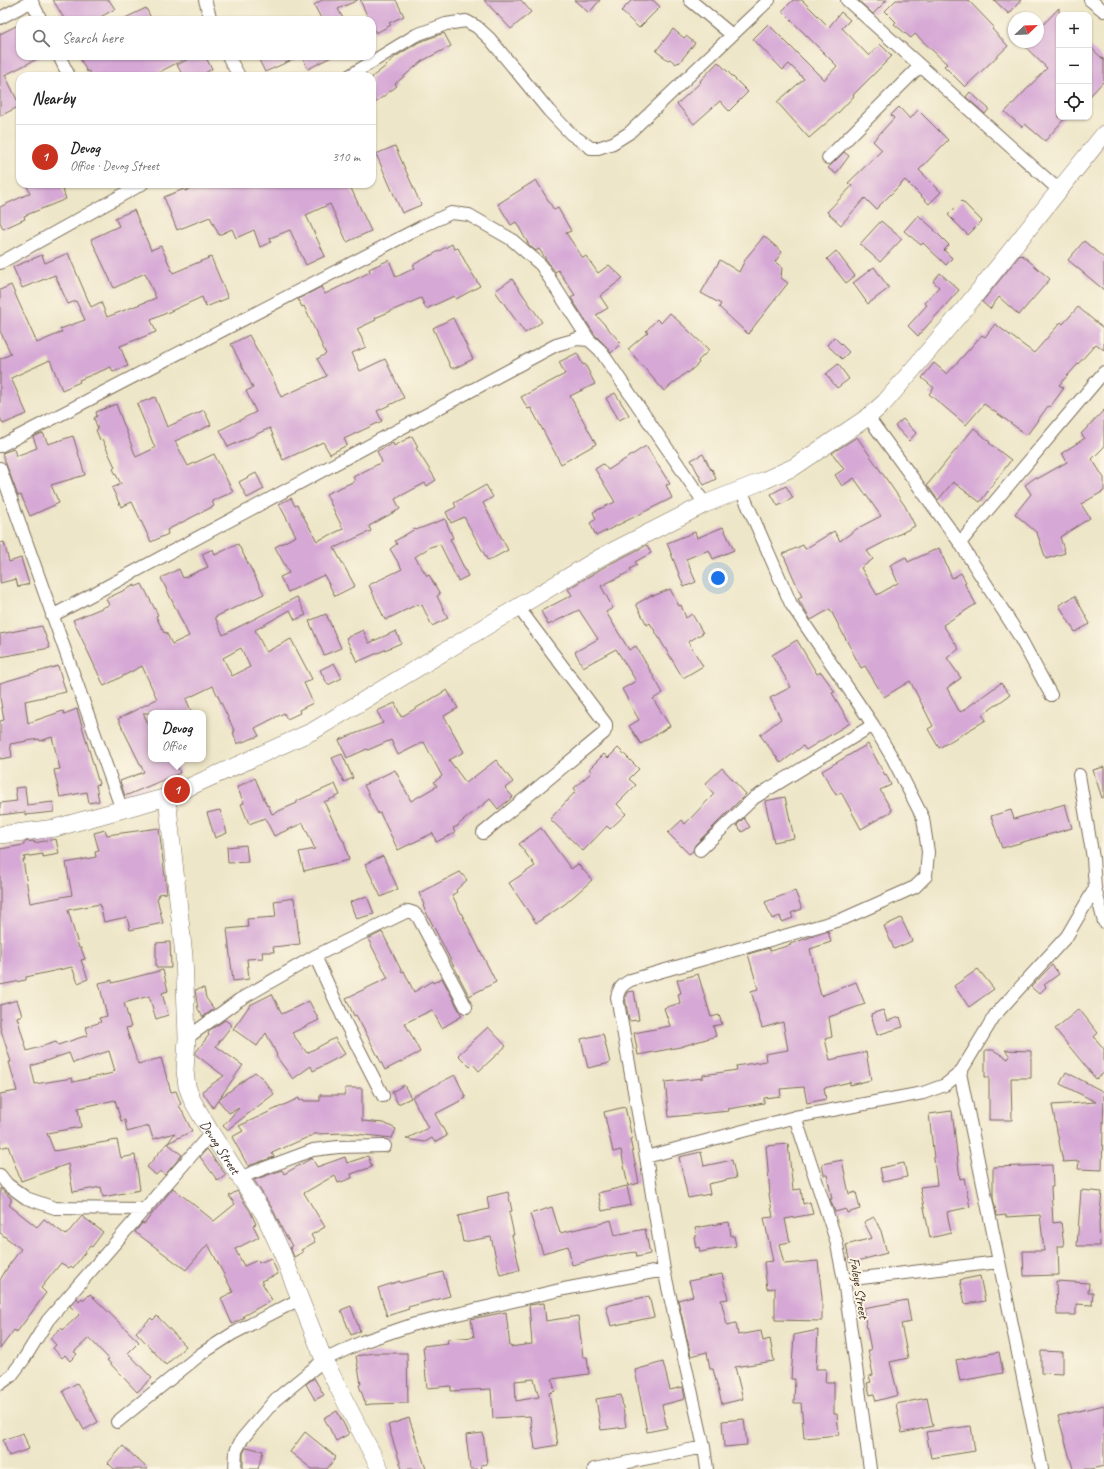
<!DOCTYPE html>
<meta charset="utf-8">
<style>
:root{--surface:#fff;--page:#f2f2f2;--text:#222;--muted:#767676;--line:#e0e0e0;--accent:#c8321e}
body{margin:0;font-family:Caveat,sans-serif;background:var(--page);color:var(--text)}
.controls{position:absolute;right:12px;top:12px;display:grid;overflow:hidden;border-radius:8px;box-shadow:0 1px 3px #0004}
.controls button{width:36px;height:36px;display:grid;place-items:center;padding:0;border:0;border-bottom:1px solid var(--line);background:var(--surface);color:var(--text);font:20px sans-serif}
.compass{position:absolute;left:1008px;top:12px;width:36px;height:36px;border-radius:50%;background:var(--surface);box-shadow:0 1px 3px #0004;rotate:67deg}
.you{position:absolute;left:718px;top:578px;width:14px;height:14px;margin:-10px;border:3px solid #fff;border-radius:50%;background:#1a73e8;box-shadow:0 0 0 6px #1a73e833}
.badge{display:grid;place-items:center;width:26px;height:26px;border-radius:50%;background:var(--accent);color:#fff;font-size:13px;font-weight:700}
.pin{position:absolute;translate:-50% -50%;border:2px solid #fff;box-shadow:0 1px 4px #0006}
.popup{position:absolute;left:148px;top:710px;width:58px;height:52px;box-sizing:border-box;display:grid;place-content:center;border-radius:8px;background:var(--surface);filter:drop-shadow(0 1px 3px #0005);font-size:13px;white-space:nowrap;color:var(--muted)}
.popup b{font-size:15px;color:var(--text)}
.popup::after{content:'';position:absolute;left:50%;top:100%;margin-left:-8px;border:8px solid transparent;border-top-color:var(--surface)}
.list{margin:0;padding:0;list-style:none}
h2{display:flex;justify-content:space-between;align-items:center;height:52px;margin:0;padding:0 16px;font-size:17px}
h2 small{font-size:13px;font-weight:400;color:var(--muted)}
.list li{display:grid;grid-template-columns:26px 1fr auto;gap:12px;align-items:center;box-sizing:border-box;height:64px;padding:0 16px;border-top:1px solid var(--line)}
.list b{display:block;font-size:15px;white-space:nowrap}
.list p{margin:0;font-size:13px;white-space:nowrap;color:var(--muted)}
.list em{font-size:13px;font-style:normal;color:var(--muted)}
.icon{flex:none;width:22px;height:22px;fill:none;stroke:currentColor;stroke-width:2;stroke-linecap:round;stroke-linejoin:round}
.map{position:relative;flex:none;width:1104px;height:1469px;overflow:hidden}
.search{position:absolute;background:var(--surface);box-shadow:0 1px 3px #0004;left:16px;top:16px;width:360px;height:44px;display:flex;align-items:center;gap:10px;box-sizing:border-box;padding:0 14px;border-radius:12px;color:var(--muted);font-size:15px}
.panel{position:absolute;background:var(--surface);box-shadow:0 1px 3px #0004;left:16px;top:72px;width:360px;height:116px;border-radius:12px}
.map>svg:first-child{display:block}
.building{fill:#d6a8d6;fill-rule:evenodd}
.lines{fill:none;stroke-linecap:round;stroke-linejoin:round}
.street-casing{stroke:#7a6c5a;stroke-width:14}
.secondary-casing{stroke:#7a6c5a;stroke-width:18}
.street{stroke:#fff;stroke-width:12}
.secondary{stroke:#fff;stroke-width:17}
.labels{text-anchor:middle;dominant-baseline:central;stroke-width:4;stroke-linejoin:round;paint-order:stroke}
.street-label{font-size:14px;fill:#3b2a1e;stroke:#fcf5e5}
</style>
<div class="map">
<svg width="1104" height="1469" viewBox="0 0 1104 1469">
<rect width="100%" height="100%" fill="#fcf5e5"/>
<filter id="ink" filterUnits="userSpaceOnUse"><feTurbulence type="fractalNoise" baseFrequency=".025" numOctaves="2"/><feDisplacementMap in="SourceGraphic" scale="8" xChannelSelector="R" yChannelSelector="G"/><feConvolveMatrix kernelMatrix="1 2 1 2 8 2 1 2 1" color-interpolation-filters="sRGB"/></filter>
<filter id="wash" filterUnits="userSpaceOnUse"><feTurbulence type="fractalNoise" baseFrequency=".012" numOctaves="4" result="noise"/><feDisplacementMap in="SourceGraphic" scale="16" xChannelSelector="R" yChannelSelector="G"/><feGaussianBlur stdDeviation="0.9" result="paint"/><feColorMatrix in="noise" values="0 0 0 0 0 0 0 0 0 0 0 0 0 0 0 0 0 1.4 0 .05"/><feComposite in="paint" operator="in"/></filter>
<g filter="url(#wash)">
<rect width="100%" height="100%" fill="#eee6c8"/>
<g id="blocks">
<path class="building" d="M53,0H109L115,9L95,20H65Z
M322,0H358L338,9L344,20H322L314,5Z
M360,0H396L404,16L389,23L391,25L376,33L372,25V20H369Z
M484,0H521L531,12L511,29Z
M574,0H600L589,13Z
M632,0H653L660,7L639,28L621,11Z
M793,0H802L829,27L841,12L850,20L842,28L869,56L880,44L892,56L853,95L854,96L838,113L809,138L777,102L804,79L789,64L783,70L753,39L768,24L824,80L837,66L782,11Z
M858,0H887L873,14Z
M896,0H968L994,27L992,29L1008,46L965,87L944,66L947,64L915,34L911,38L894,24L896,22L885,11Z
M994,0H1021L1009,14Z
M146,8L152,20H121Z
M1059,8V117H1066L1045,141L1025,124L1022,127L1005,112L1047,68L1020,42H1038V30Z
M20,24V56H43L5,75L20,106L0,116V34Z
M673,29L684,38L686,36L695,43L679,63L678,62L676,64L670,59L668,60L656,51Z
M444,33L451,46L422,61L395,84L397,86L372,105V77L386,66V65L395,57L419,42Z
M1089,46L1104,60V81L1089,97Z
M79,56H190L152,76H92L89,71L87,72Z
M194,56H205L212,69L200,76H183L177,65Z
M257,56H301L265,72Z
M302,56H333L308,69Z
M718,62L748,92L729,111L720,101L694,124L677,104L701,82L700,81Z
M970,92L989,109L985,114L966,97Z
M899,107L910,119L918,110L948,140L919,170L941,192L929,204L905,180L876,209L865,198L841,225L827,212L852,186L848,183L882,150L873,141L894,118L891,115Z
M395,146L421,205L402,213L376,154Z
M844,152L849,156L836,174L828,168Z
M536,180L554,210L558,208L571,231L566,233L583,258L586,256L598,273L609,265L623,278L600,296L608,308L596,315L621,343L611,353L605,345L595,335L571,298L575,295L558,270L555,272L539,249L536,251L529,245L516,222L511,225L498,204Z
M34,184H61L66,199L24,216L25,219L3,229L0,222V207L30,193L27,186Z
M200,184H349L371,231L347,242L330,204L306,215L325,256L306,265L290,230L270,238L271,242L260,247L254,230L236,238L232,229L219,235L210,217L177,230L164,197L184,189L185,191Z
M962,201L982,221L968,235L948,215Z
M134,210L151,250L161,246L173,273L211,257L228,298L206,307L202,297L151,320L156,332L120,346L128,366L113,372L111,367L79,380L80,382L62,390L50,360L11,378L27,414L3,424L0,417V359L11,354L0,331V290L11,285L37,343L62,332L60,329L85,320L76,301L68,304L55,275L22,288L13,267L42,255L45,263L68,253L91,307L101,302L107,317L156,298L145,273L114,288L91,239L119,226L115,218Z
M918,215L935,230H934L949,245L944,250L952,258L946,265L923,243L921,245L904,231Z
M881,221L902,239L880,262L860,244Z
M764,236L782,252L775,262L782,267L781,278L788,283L748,334L719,307L721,304L701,293L720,260L739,272L746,258Z
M1084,241L1104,258V290L1068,260Z
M452,244L454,249L458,248L468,267L480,286L456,299L454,296L426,309L421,298L375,318L376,320L357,329L366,347L352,353L360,371L385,359L404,398L377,411L382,421L344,439L347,445L330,454L323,442L283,460L270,428L228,447L220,430L256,412L246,391L253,388L231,344L249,335L273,379L281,397L327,376L317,359L326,354L304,306L302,307L298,299L321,287L325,294L370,272L369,269L389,260L396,277L415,268L413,265Z
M836,251L855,276L846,283L827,259Z
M1020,255L1021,256L1022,255L1050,279L1019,315L999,297L990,309L982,302Z
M874,267L889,288L868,304L853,283Z
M940,273L959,290L918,336L908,326L927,305L924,303L939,287L933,281Z
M512,279L542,322L525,333L495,291Z
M1078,307L1104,329V350L1096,344L1059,385L1064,388L1050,407L1048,406L1027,435L984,404L966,425L929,394L934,388L922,378L934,363L947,374L982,335L985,337L995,324L1034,353L1061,322L1063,324Z
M670,313L709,350L698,361L699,363L688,373L687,372L664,391L628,349L648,332L646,331L657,319L661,323Z
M453,318L473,359L455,368H451L433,328Z
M834,337L849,352L842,359L827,345Z
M577,353L583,365L585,364L595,384L570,396L596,444L561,464L531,408L528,409L521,397L565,374L559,362Z
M838,364L849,379L837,388L826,374Z
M615,393L629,415L619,420L606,398Z
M155,397L167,427L204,410L211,425L175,441L188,466L214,454L233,492L212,501L214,506L167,530L168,534L151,542L132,502L121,507L112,488L121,484L113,469L115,467L102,439L100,440L96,430L98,429L94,418L97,416L96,412L116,404L136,457L155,448L137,404Z
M1104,410V447L1092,459L1104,478V491L1081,504L1090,518L1060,537L1065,553L1046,559L1037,533L1015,514L1031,494L1025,485L1036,477L1037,479L1067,462L1062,453L1085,438L1081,434Z
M903,419L916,433L909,441L895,426Z
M974,428L990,442L989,443L1011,460L980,502L953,482L938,500L927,485Z
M43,433L48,444L73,436L85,475L51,485L59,503L30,516L21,495L18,496L2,453L14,449L16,456L37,448L33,437Z
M412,436L418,447L416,448L436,480L427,486L425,483L395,499L400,509L369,526L371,531L334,548L355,586L335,596L324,575L288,592L280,577L289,573L275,547L296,536L279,504L291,498L295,506L297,505L317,541L343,529L326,494L355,481L353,477L382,462L377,451L393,443L394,446Z
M857,437L905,506L915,526L867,551L873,559L861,568L877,595L898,583L890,565L906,557L908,562L939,548L952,578L961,573L966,582L964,583L976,604L943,625L959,649L947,658L961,678L947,688L959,711H960L961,712L1001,683L1010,695L982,715L986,720L939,748L928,729L933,726L910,681L884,697L865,666L861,668L830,609L811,620L807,614L798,599L802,597L783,554L803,545L805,549L834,531L840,541L858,528L881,516L854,478L842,486L835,475L844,469L832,453Z
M646,446L670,484L666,485L672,498L596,536L590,523L596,519L593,512L615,502L595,469L603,464L608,470Z
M703,454L711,470L712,469L716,479L704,485L691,460Z
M256,473L264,489L247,498L239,482Z
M486,485L493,497L483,503L508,550L488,561L464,517L451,523L446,512L456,507L454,503Z
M786,486L793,498L778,506L771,494Z
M445,519L453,538L450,539L468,576L458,581L440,544L430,547L415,557L427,576L429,575L440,594L437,596L448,618L432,626L422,605L419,606L418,604L385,620L369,585L402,569L390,549L397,544L395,541L415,529L416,530Z
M723,527L734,550L713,559L709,550L686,559L696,582L684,587L667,543L695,532L697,538Z
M4,542L9,562L21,558L29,584L18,587L16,579L0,583V543Z
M238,544L264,594L215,617L223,635L297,597L306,615L295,620L290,610L255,630L266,652L291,639L312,679L304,683L313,703L299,710L300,713L287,719L284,713L255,728L259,736L237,744L233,732H235L213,686L186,699L192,713H143L151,729V759H175L180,773L125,796L120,781L144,772L118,719L157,699L142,666L104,686L73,620L109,605L106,599L135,585V587L142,584L158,615L156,616L164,633L166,632L172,644L189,636L161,578L179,569L183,578L208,567L202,554L213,549L215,555ZM241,648L250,667L232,676L223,658Z
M647,545L651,553L635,562L637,565L630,569L631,571L601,586L613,608L606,612L629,650L636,646L663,693L653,699L670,726L641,744L629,726L639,720L622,689L636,681L616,649L583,667L575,652L598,639L579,610L548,625L541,611L572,595L568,589L606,566Z
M670,589L679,606L681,605L686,618L692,614L703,633L688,642L703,666L683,678L650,623L647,625L636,604L652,595L653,596Z
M1075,596L1090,624L1075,632L1059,605Z
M326,614L341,648L324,655L309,621Z
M42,626L50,648L0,657V634Z
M363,630L369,643L396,631L401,643L357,662L346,638Z
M797,640L817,674L821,672L835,692L832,693L850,723L806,750L803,746L781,763L760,735L781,719L770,698L791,687L772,655Z
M334,663L342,678L328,685L320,670Z
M58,666L66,692L25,701L28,723L63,711L64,714L77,709L99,784L96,785L99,801L89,803L87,792L60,797L54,770L60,769L52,737L40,741L39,739L10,744L12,757L0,759V721L4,720L0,698V683Z
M447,690L458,708L444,716L464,752L449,760L466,783L496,760L513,782L505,788L513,797L498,809L490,799L458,825V826L453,828L455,833L436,842L433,833L398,850L380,813L378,814L364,785L395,770L411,801L437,786L434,782L442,776L424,742L398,755L391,740L368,750L367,749L347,758L339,740L383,723L377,711L395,703L401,717Z
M868,744L885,775L886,774L891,785L880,790L892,811L861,829L841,792L836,795L822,771Z
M618,748L639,769L629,779L636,785L617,804L626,814L610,829L607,826L583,851L550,819L576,791L574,788L592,772L589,769L604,754L608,758Z
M342,754L353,778L344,782L332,758Z
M1104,767V797L1102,798L1093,770Z
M722,768L746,794L695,845L693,851L689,854L668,833L682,820L685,824L714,794L705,784Z
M255,778L267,806L268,805L272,814L297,803V801L335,784L340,795L324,802L343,841H344L349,860L304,871L299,852L315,849L303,823L274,836L265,818L249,824L241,804L244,803L237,787Z
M25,787L27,805L53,802L54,812L25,815V812L0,815V803L17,801L15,788Z
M785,797L794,838L774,842L765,801Z
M1065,804L1072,828L1002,848L991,816L1011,810L1014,819Z
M220,810L227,833L215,838L207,813Z
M744,818L750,827L742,832L737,825Z
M159,828L167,893L158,894L159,897L157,898L163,923L130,930L127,917L104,922L100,904L68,910L79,948H81L85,959L81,960L88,979L78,983L72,967L26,977V980L0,985V849L24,845V842L34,841V843L56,839L59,854L43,857V854L24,857L25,860H23L30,903L72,895L66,863L96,857L95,852L99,851L94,833L105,830L107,835Z
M541,828L571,869L578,864L592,880L565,904L536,923L509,883L535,866L519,844Z
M246,845L248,862L228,863L227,847Z
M383,856L398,889L381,897L365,864Z
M460,872L467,880L456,890L457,892L452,895L496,982L469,996L423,906L424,905L419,893Z
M795,891L802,909L791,913L793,918L782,922L780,916L772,919L765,902Z
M367,896L374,914L356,919L350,902Z
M294,898L300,944L273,947L274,952H262L263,958L247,959L249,979L233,981L227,929L248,927L247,919L276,917L274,901Z
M901,918L912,941L894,949L884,926Z
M828,931L831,942L810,949L821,996L856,982L865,1004L829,1017L832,1037L825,1039L830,1060L866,1052L871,1080L850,1085V1082L824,1088L826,1099L807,1103L804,1087L780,1089L781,1096L764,1098V1103L728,1109L729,1111L669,1117L665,1082L703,1078V1075L737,1070L736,1066L766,1061L765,1054L788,1050L783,1022L762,1028L751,991L758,989L748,954L769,948L770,951L791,945L790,944Z
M382,932L402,972L404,971L414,992L432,981L433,983L442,978L462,1016L442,1028L432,1010L405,1023L420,1052L385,1070L368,1037L356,1015L354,1016L346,998L388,978L368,939Z
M170,942L171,968H156V943Z
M1052,965L1059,974L1044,985L1046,987L1039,994L1031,987Z
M978,969L994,989L969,1007L954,986Z
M163,970L168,991L162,993L168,1015L156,1019L149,996L124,1003L131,1027L126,1028L138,1064L161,1058L171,1092L176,1091L181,1104L179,1105L192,1131L168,1143L175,1133L153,1139L149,1126L127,1132L125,1120L121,1121L115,1100L78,1108L81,1127L47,1133L54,1151L117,1140L121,1158L135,1155L140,1190L103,1197L101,1187L73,1192L68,1164L21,1181L8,1146L0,1148V1094L17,1091L9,1062H11L0,1027V1005L17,1000L22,1015L17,1017L27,1051L56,1042L58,1045L88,1035L86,1027L101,1022L99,1018L107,1016L99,983L112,980V983ZM109,1051L115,1071L112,1072L113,1073L73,1082L72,1078L35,1084L31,1066L69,1053L73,1063Z
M698,974L711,1017L719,1015L722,1024L713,1026L716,1036L680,1047L638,1055L634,1033L670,1026L664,1008L680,1003L678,994L681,993L677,980Z
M204,988L206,998L214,1009L203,1017L198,1009L195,990Z
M634,991L639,1020L629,1021L625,997L627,992Z
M272,994L282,1014L309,1001L319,1020L292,1033L307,1053L335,1038L345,1054L313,1071L311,1066L293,1079L276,1056L277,1055L266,1033L257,1046L233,1029L250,1005Z
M1079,1009L1098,1033L1094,1037L1104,1049V1073L1096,1079L1055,1029Z
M883,1010L887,1021L900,1017L903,1027L877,1035L871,1014Z
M225,1020L232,1025L216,1046L242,1065H243L219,1099L255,1072L262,1078L274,1094L227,1130L223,1126L239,1108L229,1113L218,1100L213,1108L202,1091L224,1076L196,1055V1052L209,1035L208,1034L210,1030Z
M488,1027L506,1046L479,1071L473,1064L470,1067L458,1055Z
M603,1034L610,1063L588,1068L581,1039Z
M985,1050H993L1008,1059L1010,1056L1005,1050L1031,1051V1078H1011L1012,1120H989V1077H985Z
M1066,1072L1104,1092L1102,1170L1078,1169L1079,1161L1063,1162L1052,1105L1096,1102L1060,1084Z
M455,1075L466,1098L435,1114L447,1136L435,1142L432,1138L425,1142L406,1139L428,1128L412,1097Z
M404,1085L411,1098L398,1104L392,1092Z
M345,1088H362V1121L384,1123L396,1129L392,1138L347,1133L315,1134L272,1153L274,1157L248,1166L232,1137L243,1131L239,1126L299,1098L300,1101L303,1099L304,1101H320V1095H345Z
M625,1107L632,1138L630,1139L639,1183L628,1186L621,1150L613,1152L604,1112Z
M952,1111L960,1179L964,1178L970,1207L947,1212L951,1233L930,1238L920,1187L937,1185L929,1114Z
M167,1143L182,1155L165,1175L160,1171L156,1175L147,1167Z
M788,1144L793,1190L801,1189L803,1204L810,1202L813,1214L785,1219L790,1242L779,1244L784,1264L818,1261L822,1297V1321L775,1320V1288L767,1289L764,1262L773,1261L764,1218L773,1217L769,1194H770L766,1146Z
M207,1149L226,1175L218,1181L200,1157Z
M701,1152L704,1166L732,1160L736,1178L708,1184L710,1194L688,1198L679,1157Z
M368,1156L372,1167L351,1174L352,1178L338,1183L335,1175L304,1193L325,1227L311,1235L315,1242L301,1250L303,1252L294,1257L290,1247L292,1246L283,1231L273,1210L254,1180L282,1170L284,1174L312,1158L317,1167L345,1157L347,1163Z
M842,1160L849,1194L856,1192L860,1209L847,1213L846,1209L835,1212L830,1199H832L827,1175H824L822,1164Z
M904,1163L907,1177L883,1182L880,1168Z
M1052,1165L1053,1187H1051L1053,1223L1061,1222L1064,1246H1058L1059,1275L1024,1276L1023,1251H1044L1040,1215L1006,1217V1215L997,1216L993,1198V1167Z
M627,1186L631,1205L602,1211L598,1193Z
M0,1188L11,1198V1202L9,1205L37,1227L44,1219L66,1235L82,1216L103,1232L92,1247L90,1246L73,1268L71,1266L69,1268L61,1263L41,1288L46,1293L17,1332L14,1330L0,1349V1280L9,1265L21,1249L0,1233Z
M173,1188L214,1221L235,1204L229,1196L237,1191L250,1211L256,1224L253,1225L259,1237L235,1249L244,1266L258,1260L259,1263L271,1258L278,1274L261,1281L272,1300L243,1316L244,1318L232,1324L221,1298L233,1292L208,1244L186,1270L135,1232L142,1223L144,1224Z
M1081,1190L1102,1192L1099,1223L1100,1246H1077Z
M508,1192L512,1211L509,1212L514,1235H512L520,1270L500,1275L491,1237L463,1242L458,1216L489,1209L487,1197Z
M552,1207L560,1233L599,1224L611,1220L615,1235L645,1229L650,1254L637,1257L636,1252L608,1256L572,1265L568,1246L543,1253L530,1214Z
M874,1217L881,1231L887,1253L850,1263L846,1245L872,1238L864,1222Z
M729,1222L731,1236H734L736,1246L700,1252L699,1247L696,1248L694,1236H697L695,1228Z
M443,1272L450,1296L408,1307L409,1309L387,1316L378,1288L400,1281V1283Z
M722,1274L728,1299L721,1300L727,1325L736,1323L738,1335L761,1331L763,1341L770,1339L774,1361L735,1367L743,1399L722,1404L713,1369H710L707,1352L691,1356L678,1300L693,1296L689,1281Z
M980,1276L985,1301L965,1304L960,1280Z
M1056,1281L1089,1283L1088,1293H1093L1092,1305L1076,1304V1315H1057Z
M90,1294L139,1342L128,1353L152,1378L137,1392L107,1360L109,1359L89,1338L74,1352L77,1354L70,1361L65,1355L62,1358L53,1348L56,1345L50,1338L61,1328L63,1330L79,1315L70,1306L77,1298L79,1301L82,1298L84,1300Z
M649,1296L654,1317L611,1326L606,1306Z
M907,1300L911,1322L901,1324L908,1358L890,1362L898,1395L876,1401L874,1394L870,1395L867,1383L871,1382L869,1376L873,1375L868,1350H871L863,1308Z
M544,1303L546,1321L578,1316L583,1357H587L589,1374L552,1379L555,1391L549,1393L558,1445L535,1449L530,1416L493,1418L491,1389L451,1391V1386L427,1388L423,1346L448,1343L447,1339L474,1337L471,1319L506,1312L510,1347L532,1344L529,1305ZM534,1379L539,1397L516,1401L515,1381Z
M351,1306L360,1331L351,1335L341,1310Z
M157,1316L186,1346L166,1365L136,1332L151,1318L153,1320Z
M818,1330L816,1369H826L825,1382H834V1414H837L839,1435L804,1438L801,1403H794L795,1379H791L794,1335Z
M1041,1351L1063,1352V1374L1041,1373Z
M999,1352L1003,1373L960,1381L956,1360Z
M374,1353H407L408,1403L371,1404L366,1405L359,1385L361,1384L356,1356Z
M663,1362L670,1390L683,1387L685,1399L662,1405L667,1428L647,1432L635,1370Z
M314,1378L324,1395L315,1400L306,1384Z
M77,1383L98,1422L84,1430L63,1391Z
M621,1395L626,1427L601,1430L596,1399Z
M927,1398L933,1426L902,1433L896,1404Z
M1104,1405V1466L1091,1469H1073L1058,1416Z
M337,1411L349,1434L336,1441L324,1418Z
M409,1418L426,1469H402L388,1425Z
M744,1419L747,1445L724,1447L722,1421Z
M971,1426L975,1451L931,1458L926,1432Z
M305,1432L336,1457L327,1469H312L290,1452Z
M23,1433L29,1449L9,1456L3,1440Z
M483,1433L487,1464L481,1465L482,1469H470L466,1435Z
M123,1446L148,1469H114L108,1463Z
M247,1447L263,1451L258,1469H243V1453Z"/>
</g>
</g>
<g filter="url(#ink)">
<use href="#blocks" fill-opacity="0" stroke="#7a6c5a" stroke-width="1"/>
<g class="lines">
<g class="street-casing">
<path id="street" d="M31,0L41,20
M205,0L211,20
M690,0L732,35
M847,0L1060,191
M1090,0L1104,11
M0,18L32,1
M59,56L69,76
M228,56L239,76
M349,76L416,35L446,24L466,21L477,27L490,39L549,111L571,134L591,148H598L613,143L629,133L769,0
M828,158L920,66
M0,263L142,184
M868,417L960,543L1018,634L1051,695
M0,446L425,225L451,213L469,215L511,239L541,265L589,340
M0,468L122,810
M960,543L1104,372
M52,616L556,345L577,339L589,340L600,350L705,504
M483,833L604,733L606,728V724L518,607
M700,850L754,798L873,725
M1095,888L1104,922
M315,956L346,1024L383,1096
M187,1038L239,1000L315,956L408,911L414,913L418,917L466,1007
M960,1073L1042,1469
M795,1117L836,1240L844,1280L870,1469
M646,1157L795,1117L923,1093L945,1085L960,1073L995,1015L1067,936L1095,888L1093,858L1079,775
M0,1175L7,1184L26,1198L55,1208L146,1209
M241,1177L313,1150L338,1147L385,1146
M844,1280L999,1262
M0,1384L11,1376L24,1359L48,1320L211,1133
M117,1422L201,1354L232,1334L300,1299
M235,1469L236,1451L242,1439L275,1400L324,1360L362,1342L415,1324L564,1289L664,1270
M594,1469L704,1447
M707,1469L704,1447L664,1270L646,1157L617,997C619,988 622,985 631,980L843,919L915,887L926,876L928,852L923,818L893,759L873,725L791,604L741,490"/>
</g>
<g class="secondary-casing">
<g id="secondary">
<path id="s1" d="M167,797L184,956L187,1038L185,1071L187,1086L192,1100L211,1133L264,1214L282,1253L324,1360L380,1469"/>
<path d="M0,835L55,828L167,797L313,731L601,557L705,504L765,480L794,467L868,417L885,402L965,308L1104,134"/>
</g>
</g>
<use href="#street" class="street"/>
<use href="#secondary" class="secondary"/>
</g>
</g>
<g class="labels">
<g class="street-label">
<text stroke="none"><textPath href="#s1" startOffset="360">Devog Street</textPath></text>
<text transform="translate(859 1288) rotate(81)">Faleye Street</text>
</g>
</g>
</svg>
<div class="controls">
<button>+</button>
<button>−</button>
<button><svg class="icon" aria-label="locate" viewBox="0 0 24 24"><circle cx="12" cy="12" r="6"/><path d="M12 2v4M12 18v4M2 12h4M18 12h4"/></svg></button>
</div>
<svg class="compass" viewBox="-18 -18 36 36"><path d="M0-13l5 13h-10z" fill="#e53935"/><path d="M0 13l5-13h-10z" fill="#767676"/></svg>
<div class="you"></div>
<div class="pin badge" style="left:177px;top:790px">1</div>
<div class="popup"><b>Devog</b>Office</div>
<div class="search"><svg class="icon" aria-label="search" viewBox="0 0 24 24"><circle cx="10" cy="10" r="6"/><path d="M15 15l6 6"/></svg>Search here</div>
<section class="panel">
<h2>Nearby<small></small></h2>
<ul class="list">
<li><span class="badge">1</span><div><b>Devog</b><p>Office · Devog Street</p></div><em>310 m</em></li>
</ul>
</section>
</div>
